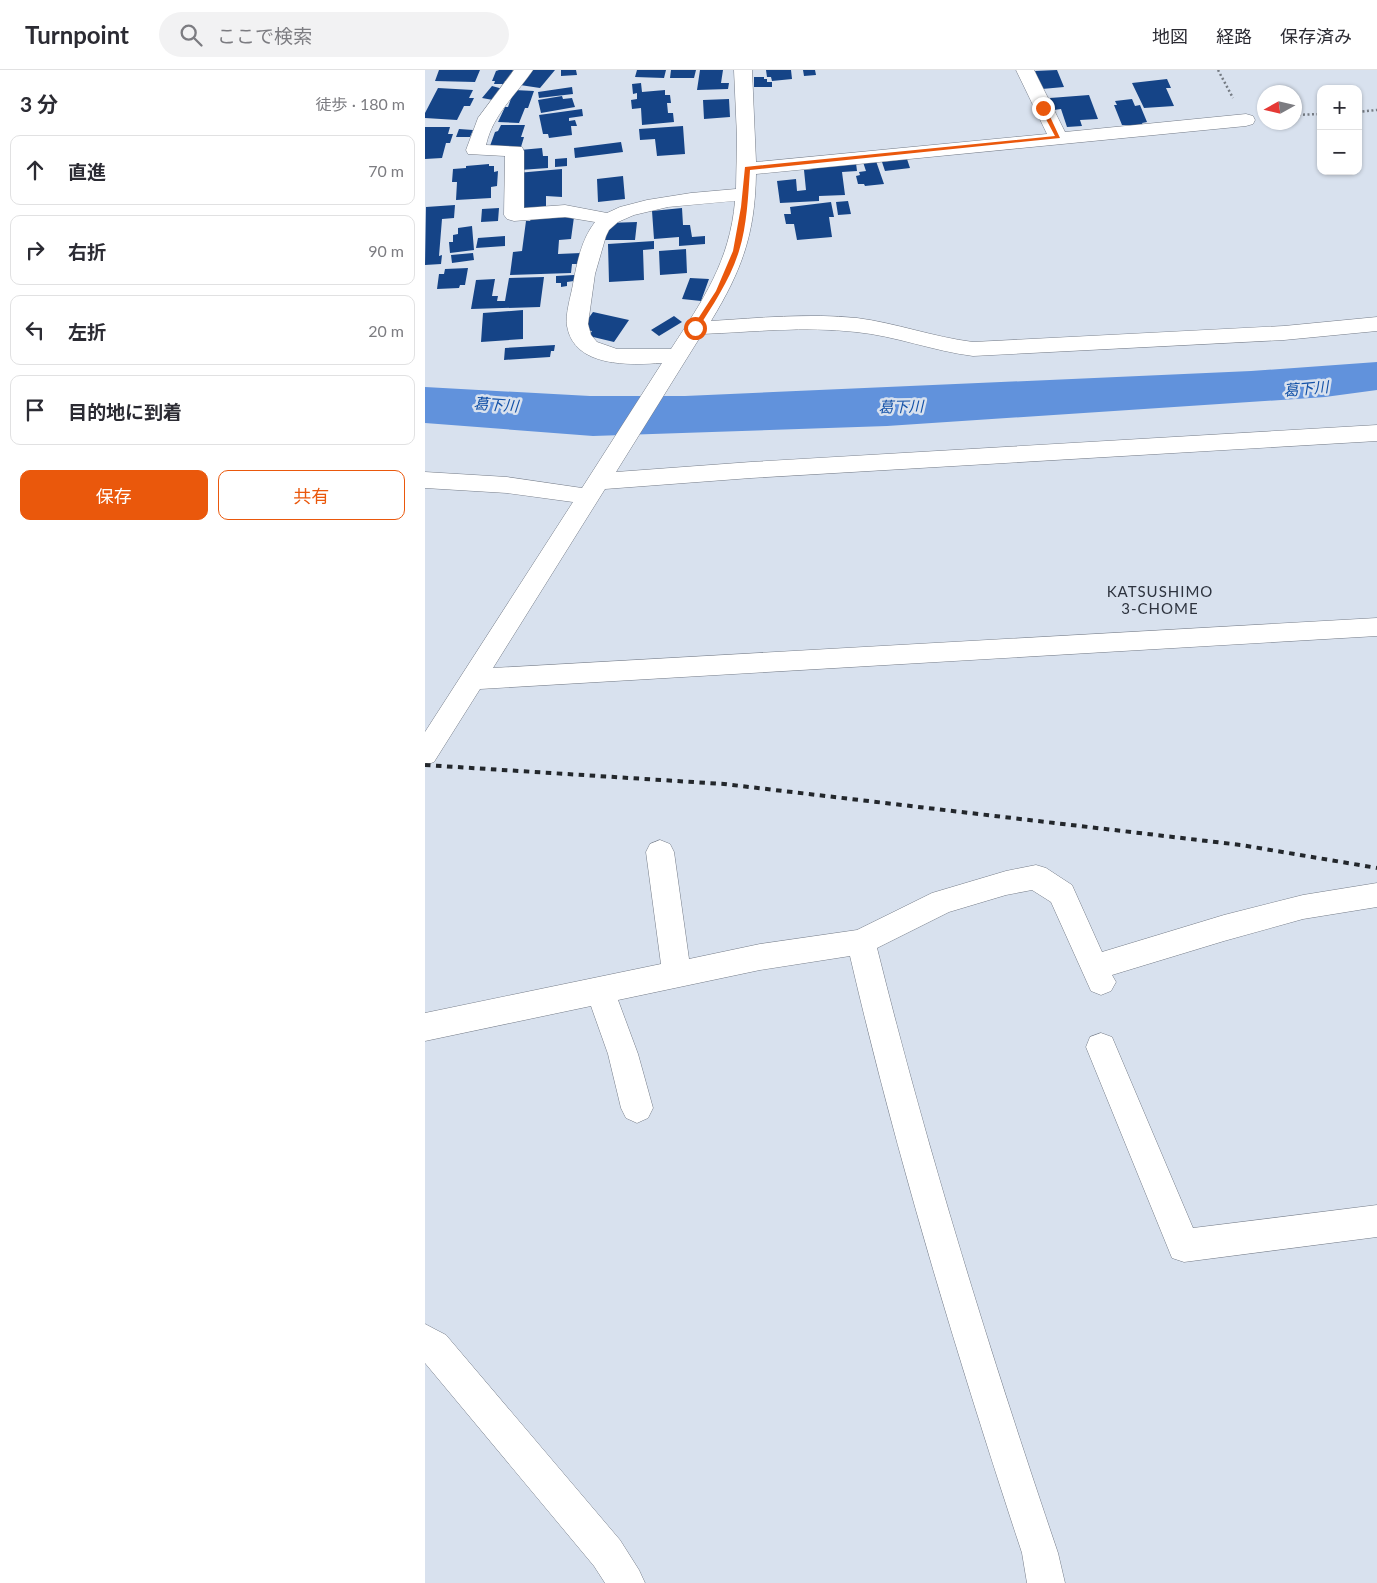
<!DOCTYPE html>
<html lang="ja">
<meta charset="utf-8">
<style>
:root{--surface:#fff;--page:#f2f2f3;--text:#2b2b33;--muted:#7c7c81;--line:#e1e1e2;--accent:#ea580c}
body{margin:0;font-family:Lato,"Noto Sans JP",sans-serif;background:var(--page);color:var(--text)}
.controls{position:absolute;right:15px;top:15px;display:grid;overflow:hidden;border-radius:10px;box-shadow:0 1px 4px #0004}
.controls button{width:45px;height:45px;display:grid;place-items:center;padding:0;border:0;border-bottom:1px solid var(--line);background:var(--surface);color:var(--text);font:25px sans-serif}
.compass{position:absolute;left:832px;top:15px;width:45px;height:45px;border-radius:50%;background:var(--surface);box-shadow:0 1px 4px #0004;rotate:262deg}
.stop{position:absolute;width:15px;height:15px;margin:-11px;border:4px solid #ea580c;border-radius:50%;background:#fff}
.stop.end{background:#ea580c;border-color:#fff;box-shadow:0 1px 5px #0008}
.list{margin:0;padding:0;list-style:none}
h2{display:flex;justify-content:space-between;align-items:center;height:65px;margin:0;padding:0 20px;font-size:21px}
h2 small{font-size:16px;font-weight:400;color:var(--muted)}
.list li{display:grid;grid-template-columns:32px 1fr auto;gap:15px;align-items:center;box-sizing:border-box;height:70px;margin:0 10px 10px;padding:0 10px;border:1px solid var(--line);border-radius:10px}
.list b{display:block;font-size:19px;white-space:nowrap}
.list em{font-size:16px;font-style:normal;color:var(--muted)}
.actions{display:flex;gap:10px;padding:15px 20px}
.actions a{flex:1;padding:11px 0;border:1px solid var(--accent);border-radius:10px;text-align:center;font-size:18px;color:var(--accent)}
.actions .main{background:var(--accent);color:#fff}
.icon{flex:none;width:28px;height:28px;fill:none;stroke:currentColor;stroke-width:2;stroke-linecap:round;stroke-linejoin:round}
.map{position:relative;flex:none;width:952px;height:1513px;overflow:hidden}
header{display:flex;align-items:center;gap:30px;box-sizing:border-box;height:70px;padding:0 25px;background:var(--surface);border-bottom:1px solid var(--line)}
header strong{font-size:24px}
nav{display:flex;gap:28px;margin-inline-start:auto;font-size:18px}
.search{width:350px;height:45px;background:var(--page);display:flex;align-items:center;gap:12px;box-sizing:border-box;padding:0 18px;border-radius:28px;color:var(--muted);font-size:19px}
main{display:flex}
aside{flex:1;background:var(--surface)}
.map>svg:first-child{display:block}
.water{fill:#6192dc}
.building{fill:#154487}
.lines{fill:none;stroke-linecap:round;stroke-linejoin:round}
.minor-casing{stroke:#757c88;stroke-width:1}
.path{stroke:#757b83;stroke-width:2.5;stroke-dasharray:2 2.5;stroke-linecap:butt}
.minor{fill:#fff;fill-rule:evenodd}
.rail{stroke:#23272c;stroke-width:4;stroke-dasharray:5.5 5.5;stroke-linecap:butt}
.route{fill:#ea580c}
.labels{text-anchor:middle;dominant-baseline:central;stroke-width:5;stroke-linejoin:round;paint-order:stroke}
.water-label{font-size:15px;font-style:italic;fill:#1150a7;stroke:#d8e1ee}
.neighbourhood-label{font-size:15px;letter-spacing:1px;fill:#2e343f;stroke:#d8e1ee}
</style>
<header>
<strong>Turnpoint</strong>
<div class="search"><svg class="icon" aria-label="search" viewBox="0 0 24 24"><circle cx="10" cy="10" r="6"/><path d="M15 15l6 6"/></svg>ここで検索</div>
<nav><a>地図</a><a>経路</a><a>保存済み</a></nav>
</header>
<main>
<aside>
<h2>3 分<small>徒歩 · 180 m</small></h2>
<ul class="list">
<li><svg class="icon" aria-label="ahead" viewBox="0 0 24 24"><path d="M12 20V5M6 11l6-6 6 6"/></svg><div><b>直進</b></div><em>70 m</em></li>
<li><svg class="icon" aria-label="right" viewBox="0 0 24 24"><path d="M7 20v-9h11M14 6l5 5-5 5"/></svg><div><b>右折</b></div><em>90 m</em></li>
<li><svg class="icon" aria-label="left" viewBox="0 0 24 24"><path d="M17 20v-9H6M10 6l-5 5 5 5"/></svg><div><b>左折</b></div><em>20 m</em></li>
<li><svg class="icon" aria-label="arrive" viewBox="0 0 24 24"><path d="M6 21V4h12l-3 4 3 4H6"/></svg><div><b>目的地に到着</b></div></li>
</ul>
<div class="actions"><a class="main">保存</a><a>共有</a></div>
</aside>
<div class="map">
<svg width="952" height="1513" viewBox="0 0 952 1513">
<rect width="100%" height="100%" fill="#d8e1ee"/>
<path class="water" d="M952,292V320L900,327L462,356L168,366L0,353V317L165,326H260L826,301Z"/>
<path class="building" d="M14,0H55L50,12L10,11Z
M74,0H88L84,11H80L79,14H69L70,11H67L71,1Z
M107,0H130L115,18L95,15Z
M136,0H151L152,5L136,6Z
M212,0H241L239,8L210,7Z
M246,0H271L269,8H245Z
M275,0H298L296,13H304L303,19L272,20Z
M341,0H366L367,9L347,11L346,7H342Z
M378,0H390L391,5L379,6Z
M632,0L639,17L617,19L610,1Z
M329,7H339V9H342V12H347V17H329Z
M742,9L746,18H741L749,36L719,38L707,13Z
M216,13L217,22L240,20V25H245L246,33H242L243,43H248L249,52L217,55L216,38L207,39L206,30L212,29V23L208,24L207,14Z
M67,16L78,19L68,30L57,28Z
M147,17L148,24L114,28L113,22Z
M13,18L48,20L44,28H49L45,36H39L32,50L0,48V43Z
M89,20L109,21L103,38H100L94,53L73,52L80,37H83Z
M664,25L673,49L655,50L657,56L642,57L636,39L629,40L625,28Z
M137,26L138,29L147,28L150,37L116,43L113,30Z
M304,29L305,47L279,49L278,30Z
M707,29L710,36L715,35L722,52L717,53L718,55H697L689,35H692L690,31Z
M157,39L158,46L144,48V51L150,50L152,56H146L147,65L124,68L123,64H118L114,45Z
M76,55H100L96,67H99L96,77L65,76L70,62L73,61Z
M258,56L260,84L232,86L230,69L215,70L214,59Z
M0,57H25L23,64H28L25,73H21L17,88L0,89Z
M34,59L48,60L45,67H31Z
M196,72L198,82L150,88L149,78Z
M117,78L118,86H123V98L95,100V80Z
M142,88V96L130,97V89Z
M482,89L485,98L460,101L457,92Z
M451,91L459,114L440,116L439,114H433L431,106L435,105L434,102L441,101L438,92Z
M431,93L432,101L417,102L420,125L394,126V131L355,133L352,111L371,109L372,121L381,120L379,100L388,99V96Z
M64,94V96H69V102L73,101L72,116L66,117V128L31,130L32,112H27L28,99L41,98V96Z
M137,99V127L121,126V138L90,140L92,103Z
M198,106L200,129L173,132L172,109Z
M423,131L426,144L413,145L411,132Z
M406,132L409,147H404L407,167L372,170L369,154H361L359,144H366L365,137Z
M30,135L29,148L17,149L14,186L17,185L16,194L0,195L1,137Z
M74,138L73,151L56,152L57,139Z
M257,138L258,155H265L267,167L280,166V174L254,176V167L229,169L227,141Z
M149,147L146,169L134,170L133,184L156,183L155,194H147L146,203L85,205L88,182L97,181L101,151H105L106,149Z
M212,152L210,170H177V166L181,167L183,153Z
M47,156L49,180L25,183L24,172H28V165L33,164V158Z
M80,166V176L51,178L53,168Z
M229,171V179L218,180L219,210L184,212L183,174Z
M261,179L262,203L235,205L234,181Z
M48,183L49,190L27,193L26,185Z
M43,198L40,215H35L34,218L12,219L14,204H19L20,199Z
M149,205V211L142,212V216L136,217V213H131V206Z
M119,207L115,237L46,239L51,210L70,209L67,226H73L72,231H80L84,208Z
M265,208L284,209L276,231L257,229Z
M98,240V269L56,272L58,243Z
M168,242L204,250L189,272L164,266L167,261L159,260L163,254L160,253Z
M249,246L257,252L234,266L226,260Z
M130,275L129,281H126L125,287L79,290L80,278Z"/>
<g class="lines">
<g class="minor-casing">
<path id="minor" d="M89,0H108C91,25 68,44 61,75L97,77L99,81V138L140,135L182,143L195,137L222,130L266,123L311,119L312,67L309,0H327L331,92L622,64L591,0H609L640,62L821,44L828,46L830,50L828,54L821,56L331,104C330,164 317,200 286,251C334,248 383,243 432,248C471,253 508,267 548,272L859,256L952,247V261L859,270L548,286C508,281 471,266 431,262C380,256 328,262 277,264L191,402L326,392L952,355V371L326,408L180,419L68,598L952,548V566L55,619L9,692L0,695V662L148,432L82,423L0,418V402L82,407L157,418L237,293C205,295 149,298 142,256C140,244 146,226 148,214C152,193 156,170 170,152L140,147L89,151L82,149L79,145L80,86L43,84L41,80L53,48ZM310,131C305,191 278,230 246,279H192L172,272L166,265L163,254L170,204L181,166L184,160L193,152L209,145L243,137Z
M235,770L245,774L249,782L264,889L335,874L432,860L507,823L581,801L611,795L621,798L647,815L677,882L799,845L878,825L952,813V837L878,849L799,871L687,905L691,912L686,921L676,925L666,921L626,832L607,820L581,825L524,842L452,878C503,1083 565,1283 633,1483L640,1513H602L597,1483C532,1286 472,1088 425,886L335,900L193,930L213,984L228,1038L223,1048L212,1053L201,1048L196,1038L183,984L166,936L0,971V943L236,894L221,782L225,774Z
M676,963L687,967L768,1158L952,1135V1167L759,1192L747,1188L661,977L665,967Z
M0,1254L21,1265L195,1470L214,1500L220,1513H180L169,1496L0,1293Z"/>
</g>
<path class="path" d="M793,0L808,28
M933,42L952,40
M869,45L896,44"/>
<use href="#minor" class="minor"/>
<path class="rail" d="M0,695L299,714L816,775L952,798"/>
</g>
<path class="route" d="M618,37L621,38L635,68L325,100C323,127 322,155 314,181C305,210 288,235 272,260L267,258L291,221L308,181L316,137L320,97L630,66L615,38Z"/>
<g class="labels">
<g class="water-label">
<text transform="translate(881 318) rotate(-5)">葛下川</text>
<text transform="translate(71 334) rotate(4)">葛下川</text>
<text transform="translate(476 336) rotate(-1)">葛下川</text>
</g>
<g class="neighbourhood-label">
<text x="735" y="521">KATSUSHIMO<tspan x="735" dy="17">3-CHOME</tspan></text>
</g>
</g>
</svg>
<div class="controls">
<button>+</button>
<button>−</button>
</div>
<svg class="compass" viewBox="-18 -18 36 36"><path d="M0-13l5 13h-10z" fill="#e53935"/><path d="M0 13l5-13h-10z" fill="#7c7c81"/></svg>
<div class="stop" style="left:270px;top:258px"></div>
<div class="stop end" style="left:618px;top:38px"></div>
</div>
</main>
